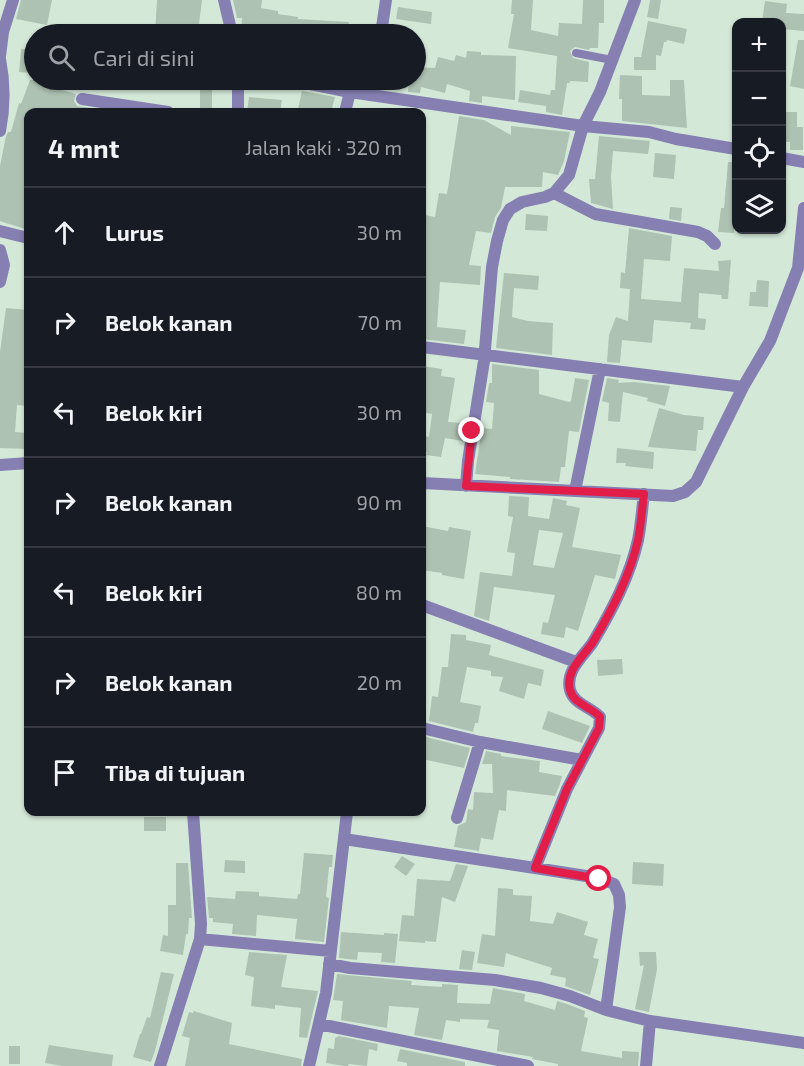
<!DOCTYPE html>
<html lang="id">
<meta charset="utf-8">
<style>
:root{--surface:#171b24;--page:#242831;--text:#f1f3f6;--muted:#9ea1a6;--line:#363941}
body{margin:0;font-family:"Exo 2",sans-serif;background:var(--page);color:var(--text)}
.controls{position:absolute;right:18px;top:18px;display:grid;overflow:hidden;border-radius:12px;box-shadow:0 2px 4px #0004}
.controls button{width:54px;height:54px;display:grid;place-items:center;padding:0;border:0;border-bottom:2px solid var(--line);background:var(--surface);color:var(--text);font:30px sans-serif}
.stop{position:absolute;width:18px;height:18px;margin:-14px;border:4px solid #e11d48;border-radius:50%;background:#fff}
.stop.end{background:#e11d48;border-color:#fff;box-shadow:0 2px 6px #0008}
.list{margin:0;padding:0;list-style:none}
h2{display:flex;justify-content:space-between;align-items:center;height:78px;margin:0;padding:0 24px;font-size:26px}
h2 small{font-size:20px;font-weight:400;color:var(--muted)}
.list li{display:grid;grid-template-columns:39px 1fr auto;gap:18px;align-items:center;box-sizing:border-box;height:90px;padding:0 24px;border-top:2px solid var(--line)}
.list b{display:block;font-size:22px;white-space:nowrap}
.list em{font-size:20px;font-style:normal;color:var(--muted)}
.icon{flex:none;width:33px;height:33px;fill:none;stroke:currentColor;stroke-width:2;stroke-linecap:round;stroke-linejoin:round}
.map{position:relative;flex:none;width:804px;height:1066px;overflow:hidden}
.search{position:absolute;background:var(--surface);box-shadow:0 2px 4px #0004;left:24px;top:24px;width:402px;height:66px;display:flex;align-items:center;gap:15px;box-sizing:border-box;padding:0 21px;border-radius:33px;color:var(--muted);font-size:22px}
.panel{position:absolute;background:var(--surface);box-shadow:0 2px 4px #0004;left:24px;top:108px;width:402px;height:708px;border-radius:12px}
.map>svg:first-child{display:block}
.building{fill:#aec2b3;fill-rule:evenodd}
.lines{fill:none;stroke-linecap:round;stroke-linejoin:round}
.lane{stroke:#857fb2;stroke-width:8}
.street{stroke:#857fb2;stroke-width:12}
.route{stroke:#e11d48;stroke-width:8}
</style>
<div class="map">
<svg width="804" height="1066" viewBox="0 0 804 1066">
<rect width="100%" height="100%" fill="#d4e8d8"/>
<path class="building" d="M21,0H52L47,25L16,19Z
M157,0H202L199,24L222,26L224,34H155Z
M233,0H262L261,8L278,11V14L298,17V19L349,22L348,34H241L242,18H237Z
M512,0H533L531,30L558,36L559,23L582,24L583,0H604V23H599L598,48H590L589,50L575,47L570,51L573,58L589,62L588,82L570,81V83H567L562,115L546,112V106L518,102L520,90L550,95L551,90H555L557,56L508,48L514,14H511Z
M650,0H661L658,19L647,17Z
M765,1L787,4L786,13L804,14V31L782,29V22H762Z
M398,7L432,12L431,24L396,19Z
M648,21L687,29L684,44L667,40L666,42H664L661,56L656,55V70H634V57H641Z
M798,40H804V89L790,86Z
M21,49L34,50L32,73L19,72Z
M467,51L481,52V55L516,56L515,100L482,96V103L469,101L470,91L447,84L445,93L421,87L420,93L408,92L409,80H416V67L435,68L438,57L454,61L456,55L466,58Z
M620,75L642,76V95L670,96V80H684L687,128L622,121V99H619Z
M30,80H62V90L76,94L74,101L77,106L110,111L28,112V230L0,221V166L6,136L8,132H11L19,103L21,104Z
M200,80H212V110H200Z
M302,91L335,97L331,112H313L298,109Z
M249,97L282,100L280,112H247Z
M783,112H797V127H803V150H790V142H782Z
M459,116L484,120L511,135V126L570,132L564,161L558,175L543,172L542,187H505L501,208L495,217L491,233L476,231L469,265L481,266L480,285L440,282L437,327L466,330L464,344L422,339V299H424L426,258H422V238L425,215L435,217L439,193L447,194Z
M599,136L650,141L648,154L613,151L611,177L613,209L591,203L589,179H595Z
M655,153L676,155L674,179L653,177Z
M728,162H736V228H734V233L718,232L721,208H724Z
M670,207L682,208L681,221L669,219Z
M526,214L548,216L547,231L525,230Z
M629,228L672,236L670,261L644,259L641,299L681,302L684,268L719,271L718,261L731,260L728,299H722L721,295L699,293L698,318L706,319L705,330L690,329L691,323L654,320L652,343L622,340L620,363L607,362L609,335L616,317L628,321L630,289L620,288L621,272L625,273Z
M504,273L539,276L538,290L514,288L512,317L528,321L553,323L552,355L496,348Z
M757,280L769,281L768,307L749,306L750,292H756Z
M6,308L28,310V406L17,405L15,432L28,433V449L0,448V352Z
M492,364L539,370V394L569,402L571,401L575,378L589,380L579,432L569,431L565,467H561L559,482L510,479V477L475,474L482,428L492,429L494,403L486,402L489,383H492Z
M422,366L442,369L441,376L455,378L448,422L462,423V425H465L463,441L445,438L441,457L426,455L427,452L422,451V435L429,437L432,414L422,412Z
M607,378L619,380L618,383L634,382L670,386L665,406L647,401L648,398L623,392L620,422L608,421L609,403L602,401Z
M659,408L684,415L704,417L703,430H698L696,451L648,447Z
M617,448L654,452L653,469L625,466L626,463H616Z
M509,496L529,497L528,516L549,519L553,498L567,501L566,505L580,508L572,547L621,555L615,579L595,575L578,631L566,627L564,638L541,634L543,622L548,623L555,595L494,587L489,621L474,616L480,572L512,576L515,553L507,552L513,517L508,516ZM539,530L563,533L554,568L533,565Z
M422,526L448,531L449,527L471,531L464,579L442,575V573L422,570Z
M451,634L466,635V640L491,645L489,655L544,670L541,686L528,683L524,699L499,691L503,677L491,676V671L467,667L460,702L481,706L478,723H475L473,732L429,721L432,696L438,697L442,667H448Z
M622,659L623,674L598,676L597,660Z
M548,711L590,726L582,743L542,729Z
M422,736L470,748L464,768L422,759Z
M486,751L501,754V756L540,761L539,772L562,776L560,784L555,796L507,790L506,811L499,810L493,840L481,838L479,851L454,847L458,826L466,822L468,809L473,810L474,792L493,793L492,764H482Z
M144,817H166V831H144Z
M304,853L333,855L332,867H329L326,897L329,898L324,942L295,939L297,919L257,915L256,936L232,934L233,924L213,922V918H209L207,897L235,899L236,891L259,892V896L297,899L298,894H300Z
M402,856L415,864L406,876L394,867Z
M225,860L245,861V873L224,872Z
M633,862L664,864L663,886L632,884Z
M176,863H188L192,918H189L188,934H186L183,955L160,951L163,935L168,936V905H176Z
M456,864L468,866L455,902L442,897L436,942L425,941V943L399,941L402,915L414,916L417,879L450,881Z
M498,888L513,889V895L532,896L530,921L553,924L557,912L588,922L584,935L598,939L593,958L599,959L590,995L565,986L566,978L550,975L552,968L506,953L504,967L477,963L482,934L495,936Z
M341,932L384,935V933L398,934L395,963L381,962L382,953L358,952L357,960L339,958Z
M462,950L475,952L472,970L459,969Z
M249,952L287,955L281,987L318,991L307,1038L299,1037L301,1008L275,1005V1009L251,1006L254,977L245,975Z
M639,952H656L657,969L649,1012L635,1009L644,965L640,966Z
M161,972L174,974L155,1051L151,1062L133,1057L140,1034H141L147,1017L150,1018Z
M337,974L412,981L411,985L442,987V984L458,985L457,1003L490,1004L493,988L525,994L524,1001L555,1010L557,1001L567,1004L585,1011L584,1017L588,1018L581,1051L622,1058V1051L639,1052L638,1066H558V1064L532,1059L533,1057L497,1051L499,1030L487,1028L489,1020L460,1019V1022L446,1020L442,1040L414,1035L419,1008L389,1006L387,1028L341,1020L343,1001L333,1000Z
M194,1011L232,1023L229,1044L302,1059L301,1066H185L190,1038L182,1036L189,1012L193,1013Z
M339,1036L378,1044L377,1051L369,1049L367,1066L349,1064L348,1066H343L326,1063L328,1048L334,1049L335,1038Z
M49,1045L113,1055L112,1066H62L45,1063Z
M9,1046H20V1064H9Z
M400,1049L465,1062V1066H407V1063L397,1061Z"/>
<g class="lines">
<path class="lane" d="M576,53L612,60"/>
<path class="street" d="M224,0L232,34
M381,34L386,0
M0,56L3,32L13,0
M0,59C5,84 5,106 0,131
M291,80L350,92L583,126L649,132L676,139L736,149
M370,95L373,80
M82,99L168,112
M238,112V80
M345,112L350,92
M782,158L804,162
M554,193L595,214L698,232L707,236L715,244
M0,231L28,238
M0,250L4,265L0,282
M422,347L743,387
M0,465L28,463
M422,483L673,496L685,492L696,482L743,387L770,341L798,268L804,208
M466,486L468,461L484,361L492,267L497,241L503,220L510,209L522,202L545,197L554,193L569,175L583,126L600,92L635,0
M575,491L600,369
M644,494C642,509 641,525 638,540C630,576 612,610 593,642C584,656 565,670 570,690C574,705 592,707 600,717L599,728L567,789L535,868L599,878L614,884L619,895L620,907L606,1010L650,1021L804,1043
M422,605L576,662
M422,728L480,742L582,760
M457,818L480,742
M344,839L535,868
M200,939L330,951
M329,964L350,968L495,980L541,988L570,996L606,1010
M319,1024L528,1066
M160,1066L200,939L201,924L193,812
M309,1066L326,993L347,812
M646,1066L650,1021"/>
</g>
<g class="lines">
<path class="route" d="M472,431L466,486L644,494C642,509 641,525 638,540C630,576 612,610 593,642C584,656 565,670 570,690C574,705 592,707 600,717L599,728L567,789L535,868L599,879"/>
</g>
</svg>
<div class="controls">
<button>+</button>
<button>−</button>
<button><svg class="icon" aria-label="locate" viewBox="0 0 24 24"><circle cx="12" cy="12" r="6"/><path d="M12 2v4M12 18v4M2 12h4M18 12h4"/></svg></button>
<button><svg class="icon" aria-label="layers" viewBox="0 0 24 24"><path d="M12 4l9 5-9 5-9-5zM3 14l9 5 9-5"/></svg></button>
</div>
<div class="stop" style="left:599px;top:879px"></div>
<div class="stop end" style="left:472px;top:431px"></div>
<div class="search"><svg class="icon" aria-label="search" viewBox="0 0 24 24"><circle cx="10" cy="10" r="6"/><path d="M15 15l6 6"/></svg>Cari di sini</div>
<section class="panel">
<h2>4 mnt<small>Jalan kaki · 320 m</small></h2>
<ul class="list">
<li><svg class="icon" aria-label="ahead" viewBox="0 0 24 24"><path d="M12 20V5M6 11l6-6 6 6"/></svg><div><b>Lurus</b></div><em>30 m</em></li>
<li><svg class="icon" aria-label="right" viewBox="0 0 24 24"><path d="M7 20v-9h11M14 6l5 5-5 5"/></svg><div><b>Belok kanan</b></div><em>70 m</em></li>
<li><svg class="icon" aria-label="left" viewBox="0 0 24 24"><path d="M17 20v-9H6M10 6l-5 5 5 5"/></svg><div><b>Belok kiri</b></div><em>30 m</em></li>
<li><svg class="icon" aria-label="right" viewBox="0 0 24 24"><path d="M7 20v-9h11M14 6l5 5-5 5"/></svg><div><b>Belok kanan</b></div><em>90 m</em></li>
<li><svg class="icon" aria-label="left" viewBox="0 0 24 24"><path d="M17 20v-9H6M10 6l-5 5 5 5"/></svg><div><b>Belok kiri</b></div><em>80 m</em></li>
<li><svg class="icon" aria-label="right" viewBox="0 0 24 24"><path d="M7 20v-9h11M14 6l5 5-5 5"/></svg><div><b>Belok kanan</b></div><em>20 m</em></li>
<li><svg class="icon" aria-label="arrive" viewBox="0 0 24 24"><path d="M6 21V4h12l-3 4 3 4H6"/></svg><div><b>Tiba di tujuan</b></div></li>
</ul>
</section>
</div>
